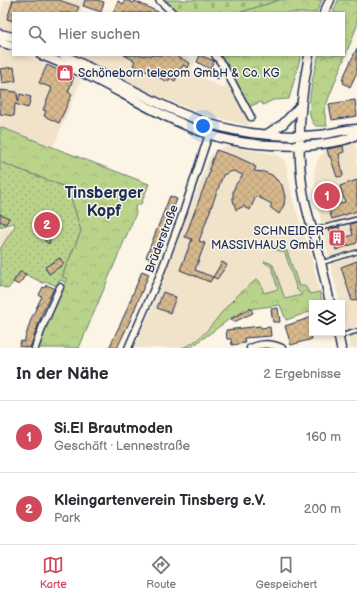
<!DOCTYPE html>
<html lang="de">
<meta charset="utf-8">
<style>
:root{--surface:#fff;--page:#f7f7f7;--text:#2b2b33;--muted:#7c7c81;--line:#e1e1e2;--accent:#d1495b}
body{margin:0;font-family:"Balsamiq Sans",sans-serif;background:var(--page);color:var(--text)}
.controls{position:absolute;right:12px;bottom:12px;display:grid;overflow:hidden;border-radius:0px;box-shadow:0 2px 6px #0003}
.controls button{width:36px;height:36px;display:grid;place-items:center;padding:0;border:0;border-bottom:1px solid var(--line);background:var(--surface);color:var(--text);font:20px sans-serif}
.you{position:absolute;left:203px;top:126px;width:14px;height:14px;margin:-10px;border:3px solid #fff;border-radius:50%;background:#1a73e8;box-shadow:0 0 0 6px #1a73e833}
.badge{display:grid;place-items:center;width:26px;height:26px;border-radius:50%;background:var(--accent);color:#fff;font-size:13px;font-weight:700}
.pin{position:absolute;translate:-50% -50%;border:2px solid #fff;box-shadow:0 1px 4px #0006}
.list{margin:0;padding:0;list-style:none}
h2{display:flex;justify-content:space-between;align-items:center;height:52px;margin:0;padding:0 16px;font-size:17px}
h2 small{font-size:13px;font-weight:400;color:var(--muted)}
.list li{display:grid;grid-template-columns:26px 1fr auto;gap:12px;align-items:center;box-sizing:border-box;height:72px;padding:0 16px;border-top:1px solid var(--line)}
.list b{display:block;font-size:15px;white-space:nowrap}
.list p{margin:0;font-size:13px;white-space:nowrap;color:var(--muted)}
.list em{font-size:13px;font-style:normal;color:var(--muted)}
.icon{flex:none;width:22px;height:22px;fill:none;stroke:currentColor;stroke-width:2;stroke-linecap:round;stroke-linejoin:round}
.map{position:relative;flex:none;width:357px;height:348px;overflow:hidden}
.search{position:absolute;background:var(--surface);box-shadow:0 2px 6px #0003;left:12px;right:12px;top:12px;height:44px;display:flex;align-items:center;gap:10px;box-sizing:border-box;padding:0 14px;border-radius:0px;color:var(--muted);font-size:15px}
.sheet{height:196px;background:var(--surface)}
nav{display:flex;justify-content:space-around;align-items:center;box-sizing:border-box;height:56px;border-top:1px solid var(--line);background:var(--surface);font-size:11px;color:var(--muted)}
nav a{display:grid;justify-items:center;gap:2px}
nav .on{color:var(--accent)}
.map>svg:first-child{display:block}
.built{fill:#f1e3ca}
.forest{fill:url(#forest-crowns);stroke:#6a8174}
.cemetery{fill:url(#cemetery-stones);stroke:#6a8174}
.garden{fill:url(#garden-dots);stroke:#6a8174}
.building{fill:url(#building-cross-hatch);stroke:#1b2f5e}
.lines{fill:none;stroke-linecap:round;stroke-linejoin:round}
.lane-casing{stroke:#1b2f5e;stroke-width:6}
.street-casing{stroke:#1b2f5e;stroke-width:9}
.secondary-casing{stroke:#1b2f5e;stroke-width:11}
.lane{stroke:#fcf5e5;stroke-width:3}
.street{stroke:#fcf5e5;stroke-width:6}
.secondary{stroke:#fcf5e5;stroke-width:8}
.labels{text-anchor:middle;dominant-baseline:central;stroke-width:3;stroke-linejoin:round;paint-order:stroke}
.poi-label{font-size:12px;fill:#1b2f5e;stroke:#fcf5e5;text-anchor:start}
.street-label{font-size:12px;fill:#1b2f5e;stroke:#fcf5e5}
.district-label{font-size:16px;font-weight:bold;fill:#1b2f5e;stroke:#fcf5e5}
</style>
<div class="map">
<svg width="357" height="348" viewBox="0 0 357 348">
<defs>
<pattern id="forest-crowns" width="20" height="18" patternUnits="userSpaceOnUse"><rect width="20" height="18" fill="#b9d38b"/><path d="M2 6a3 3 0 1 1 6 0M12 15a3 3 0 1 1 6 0" fill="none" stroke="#9eb57a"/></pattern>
<pattern id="cemetery-stones" width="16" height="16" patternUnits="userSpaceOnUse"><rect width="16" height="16" fill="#b9d38b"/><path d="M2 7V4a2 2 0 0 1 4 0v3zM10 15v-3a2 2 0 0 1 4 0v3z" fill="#9eb57a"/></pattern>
<pattern id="garden-dots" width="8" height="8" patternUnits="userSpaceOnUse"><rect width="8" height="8" fill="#b9d38b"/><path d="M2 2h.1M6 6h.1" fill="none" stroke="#9eb57a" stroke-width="1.8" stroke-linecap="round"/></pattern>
<pattern id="building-cross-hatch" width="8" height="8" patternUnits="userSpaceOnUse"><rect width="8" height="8" fill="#d7b88b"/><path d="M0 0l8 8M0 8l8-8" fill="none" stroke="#b89e7a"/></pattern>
</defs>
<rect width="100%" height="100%" fill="#fcf5e5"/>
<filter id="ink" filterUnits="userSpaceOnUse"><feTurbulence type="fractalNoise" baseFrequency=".025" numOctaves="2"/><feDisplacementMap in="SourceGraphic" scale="8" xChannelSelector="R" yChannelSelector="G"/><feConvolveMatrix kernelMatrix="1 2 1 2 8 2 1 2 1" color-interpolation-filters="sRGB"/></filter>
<g filter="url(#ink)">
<path class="built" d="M4,0H85L80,13H13V32L0,29V16Z
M0,46L6,50L13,52V55H22L36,60L81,80L53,148L0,127Z
M76,55H182L196,61L192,69L194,74L223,88L228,79L250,120L249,126L199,113L150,93Z
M354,143L357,151V348H350L342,314V303H340L324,238L316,197L314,172L317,161L321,155L327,149Z
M226,146L276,154L285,161L293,200L309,248L320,292L310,294L299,286L287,251L272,248L284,253L297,290L302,295L285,299L273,266L265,263L271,266L278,289L264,293L260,282L203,335L185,347L182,348H134L153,306L210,156L218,149Z
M14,226L5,242L0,249V231Z"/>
<path class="forest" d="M279,0H322L316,13H238Z
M338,0H357V26L324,110L327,126H316C314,125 313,123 312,121C305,109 314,68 319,55H344V13H333Z
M219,55H301L289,99L273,100L263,105L261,102L248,107L224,63Z
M0,127L149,184L141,204L137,205L135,207L136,213L79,348H38C42,334 58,288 68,280L62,276L81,231L68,188L0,162Z
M271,245L287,251L299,286H305L310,294L320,292L322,303H312V311L286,320L280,305L249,309L231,318L190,348H182C205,340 215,318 231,302C239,293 249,286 257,279L260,282L264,293L278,289L271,266L265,263L264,261L270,263L273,265L285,299L302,295L297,290L285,253L272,248Z"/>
<path class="cemetery" d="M165,0H279L238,13H179Z"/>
<path class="garden" d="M0,162L68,188L81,231L62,276L68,280L65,282L60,280L57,286L47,282L43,283L21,272L8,289L0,286V249L15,226L14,223L0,227Z"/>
<path class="building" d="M13,0H59L79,7L76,13H13V21L7,19Z
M85,0H97L104,2L101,12L83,6Z
M125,0L134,3L135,1L160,13H113L118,1L123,4Z
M357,48V72L350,87L343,83L344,80H342Z
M124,55H174L190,63L188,68L183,65L175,81L170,78L168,82L133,65L135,61Z
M200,55L214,61L210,69L197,62Z
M47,65L74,77L68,92L72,94L59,123L44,116L46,111L43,110L52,88L39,83Z
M14,67L16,81L2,83L0,69Z
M210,69L221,75L218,79L208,73Z
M0,90L17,92L18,102L20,94L31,97L28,108L15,104L14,116L0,114Z
M355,100L357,116L332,120L329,104Z
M343,146L344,152L339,154L343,176L337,177L330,156L329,157L327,149Z
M216,150L237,157L254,165L253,166L256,167L254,171L264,172L272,175L282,185L285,197L284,205L279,214L270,207L272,204L256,196L250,210L245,208L244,206L236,210L233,200V191L236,184L243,175L233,171L223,175L199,241L205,243L195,270L213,277L210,282L180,270L192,239L185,237L210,171L209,169Z
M357,180V211L332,219L328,208L345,202L340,186Z
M325,185L326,191H332V195L321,197L320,186Z
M170,196L177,199L153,260L146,257Z
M0,214L9,218L6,224L0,221Z
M357,222V243L336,250L329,229L339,227L343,238L353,235L350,224Z
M47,229L52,230L49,244L45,241Z
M60,258L64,264L49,274L45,267Z
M357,261V300L352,301L341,267Z
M222,262L227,265L217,279L213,277Z
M142,271L149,274L129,323L117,348H109L125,314Z
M20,272L26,274L19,285L13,282Z
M46,285L54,288L42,314L30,348L19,346L21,341L24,342L31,319L42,296L39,295L43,287L45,288Z
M163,292L176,297L170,313L157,308Z
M278,308L280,322H273L271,309Z
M249,309H251L253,313L234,322L231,319Z
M312,317V335H311L312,339L291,345L285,326Z
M260,326L261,328L270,327L271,336L244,338L245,343L232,345L231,339H227L226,330Z"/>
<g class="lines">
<g class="lane-casing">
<path id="lane" d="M313,230L357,219
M321,263L357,252
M340,336L357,331"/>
</g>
<g class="street-casing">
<path id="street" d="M159,0L173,13
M215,55L224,67L251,117
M35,348L44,323L60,287
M128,348L159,277L183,213L209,134
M250,348C261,343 271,343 282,348"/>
</g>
<g class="secondary-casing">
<path id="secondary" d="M324,13L330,0
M0,34L13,37
M0,42L13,46
M41,55C99,76 150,114 208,134C228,141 250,144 271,145C288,146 305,147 322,144C332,142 349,141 357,134
M63,55C126,83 181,124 251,133C272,136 296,137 318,135C331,134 344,129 357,129
M309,55C300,100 296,145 303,191C306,210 312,228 317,247C322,265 326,284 330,303
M267,134L283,124L301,105
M338,333L341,348"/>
</g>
<use href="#lane" class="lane"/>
<use href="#street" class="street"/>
<use href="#secondary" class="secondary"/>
</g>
</g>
<defs>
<g id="shop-square" transform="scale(0.9)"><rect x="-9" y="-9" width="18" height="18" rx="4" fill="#d1495b" stroke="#fcf5e5"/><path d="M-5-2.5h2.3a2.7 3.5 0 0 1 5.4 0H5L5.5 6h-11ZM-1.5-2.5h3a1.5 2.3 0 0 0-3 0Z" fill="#fff"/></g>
<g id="building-square" transform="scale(0.9)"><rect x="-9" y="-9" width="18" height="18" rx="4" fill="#d1495b" stroke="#fcf5e5"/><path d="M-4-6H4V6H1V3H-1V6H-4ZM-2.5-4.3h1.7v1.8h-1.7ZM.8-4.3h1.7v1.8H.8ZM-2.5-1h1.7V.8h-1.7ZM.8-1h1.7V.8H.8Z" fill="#fff"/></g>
</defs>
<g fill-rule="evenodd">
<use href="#shop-square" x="65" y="73"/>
<use href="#building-square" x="337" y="238"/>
</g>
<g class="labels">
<g class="poi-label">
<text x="78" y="73">Schöneborn telecom GmbH &amp; Co. KG</text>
<text x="324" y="231" text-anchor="end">SCHNEIDER<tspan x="324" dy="14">MASSIVHAUS GmbH</tspan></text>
</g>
<g class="street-label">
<text transform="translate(162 239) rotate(-69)">Brüderstraße</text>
</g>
<g class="district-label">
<text x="104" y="193">Tinsberger<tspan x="104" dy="18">Kopf</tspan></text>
</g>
</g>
</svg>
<div class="controls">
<button><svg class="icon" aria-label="layers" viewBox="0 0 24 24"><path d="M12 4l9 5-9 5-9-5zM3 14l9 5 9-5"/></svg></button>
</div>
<div class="you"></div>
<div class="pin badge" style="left:327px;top:196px">1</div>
<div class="pin badge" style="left:47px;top:225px">2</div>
<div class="search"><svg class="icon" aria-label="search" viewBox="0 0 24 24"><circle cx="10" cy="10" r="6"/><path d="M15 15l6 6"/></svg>Hier suchen</div>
</div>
<section class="sheet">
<h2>In der Nähe<small>2 Ergebnisse</small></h2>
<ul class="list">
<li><span class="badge">1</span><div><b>Si.El Brautmoden</b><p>Geschäft · Lennestraße</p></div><em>160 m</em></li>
<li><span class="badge">2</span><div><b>Kleingartenverein Tinsberg e.V.</b><p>Park</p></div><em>200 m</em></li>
</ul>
</section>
<nav>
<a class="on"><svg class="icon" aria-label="map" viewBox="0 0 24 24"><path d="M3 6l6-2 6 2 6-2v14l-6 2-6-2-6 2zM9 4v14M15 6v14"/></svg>Karte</a>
<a><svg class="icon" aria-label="directions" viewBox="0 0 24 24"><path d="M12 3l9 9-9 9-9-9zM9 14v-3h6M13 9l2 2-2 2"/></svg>Route</a>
<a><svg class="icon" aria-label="saved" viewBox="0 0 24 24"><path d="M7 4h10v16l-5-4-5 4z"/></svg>Gespeichert</a>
</nav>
